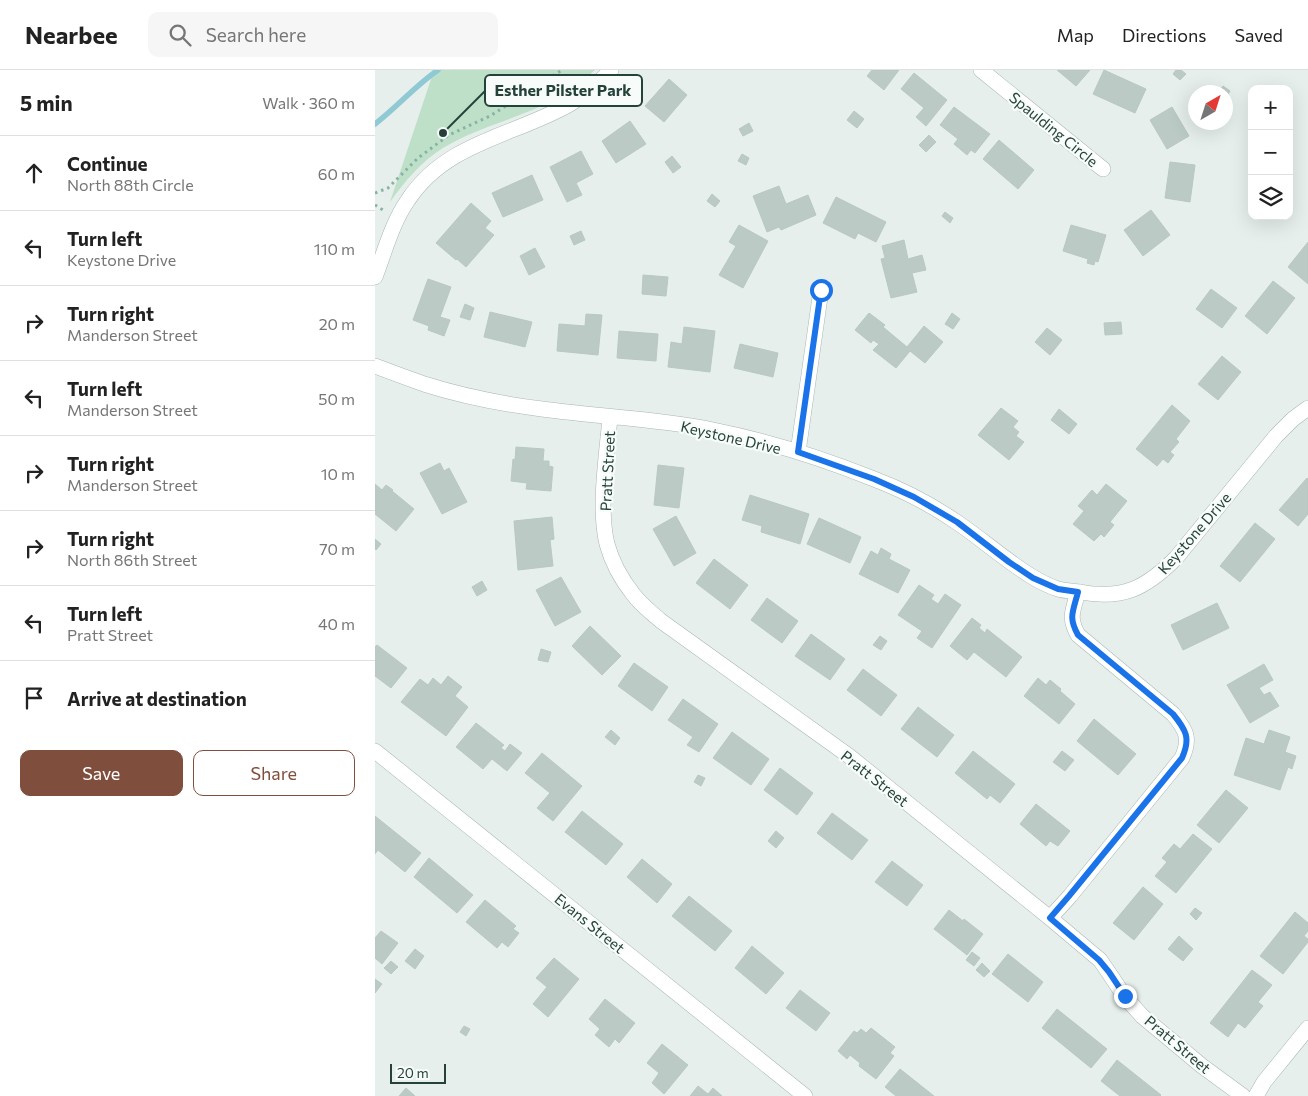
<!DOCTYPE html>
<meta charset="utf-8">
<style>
:root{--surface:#fff;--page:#f6f6f6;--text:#222;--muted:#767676;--line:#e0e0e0;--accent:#804e3d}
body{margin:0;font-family:Commissioner,sans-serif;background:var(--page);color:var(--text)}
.controls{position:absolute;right:15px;top:15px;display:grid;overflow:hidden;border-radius:10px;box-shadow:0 5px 20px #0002}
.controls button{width:45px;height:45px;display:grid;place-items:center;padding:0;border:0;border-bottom:1px solid var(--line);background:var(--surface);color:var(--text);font:25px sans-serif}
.compass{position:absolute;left:813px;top:15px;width:45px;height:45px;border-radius:50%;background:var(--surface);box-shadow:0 5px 20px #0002;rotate:39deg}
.scale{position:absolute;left:15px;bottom:12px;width:56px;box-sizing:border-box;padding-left:5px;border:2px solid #24423a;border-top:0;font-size:14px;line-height:18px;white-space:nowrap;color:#24423a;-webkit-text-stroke:4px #f7fbf9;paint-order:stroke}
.stop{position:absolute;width:15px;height:15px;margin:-11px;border:4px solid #1a73e8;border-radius:50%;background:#fff}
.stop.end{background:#1a73e8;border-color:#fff;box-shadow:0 1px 5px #0008}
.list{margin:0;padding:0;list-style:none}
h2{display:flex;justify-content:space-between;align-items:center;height:65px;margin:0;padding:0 20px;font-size:21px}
h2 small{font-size:16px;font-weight:400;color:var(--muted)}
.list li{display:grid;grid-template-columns:32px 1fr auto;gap:15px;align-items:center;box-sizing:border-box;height:75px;padding:0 20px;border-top:1px solid var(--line)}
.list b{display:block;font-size:19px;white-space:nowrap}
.list p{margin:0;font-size:16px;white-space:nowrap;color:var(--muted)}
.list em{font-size:16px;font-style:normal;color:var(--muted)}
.actions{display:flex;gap:10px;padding:15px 20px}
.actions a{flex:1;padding:11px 0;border:1px solid var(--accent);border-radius:10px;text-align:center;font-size:18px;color:var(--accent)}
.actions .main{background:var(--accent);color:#fff}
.icon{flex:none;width:28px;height:28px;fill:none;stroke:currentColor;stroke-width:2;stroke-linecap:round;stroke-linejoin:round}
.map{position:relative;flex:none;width:933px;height:1026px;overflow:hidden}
header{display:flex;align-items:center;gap:30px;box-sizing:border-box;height:70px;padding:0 25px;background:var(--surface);border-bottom:1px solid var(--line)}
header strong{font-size:24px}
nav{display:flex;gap:28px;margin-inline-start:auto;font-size:18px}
.search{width:350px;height:45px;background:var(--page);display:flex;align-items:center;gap:12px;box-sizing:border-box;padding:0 18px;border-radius:10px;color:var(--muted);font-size:19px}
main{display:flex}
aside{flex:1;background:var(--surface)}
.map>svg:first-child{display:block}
.green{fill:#bfe0c8}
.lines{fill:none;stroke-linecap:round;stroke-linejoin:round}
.stream{stroke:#8ec9d4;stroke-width:5.5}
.building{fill:#bbcac4;stroke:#b8c9c2}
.minor-casing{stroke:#a8b8b2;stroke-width:16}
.path{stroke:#86b3a5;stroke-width:3;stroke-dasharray:2.5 4;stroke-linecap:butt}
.minor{stroke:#fff;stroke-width:15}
.route{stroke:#1a73e8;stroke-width:6}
.labels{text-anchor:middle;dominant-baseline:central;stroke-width:4.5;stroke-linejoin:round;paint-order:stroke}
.street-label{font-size:15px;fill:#24423a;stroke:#f7fbf9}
.leader{fill:none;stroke:#24423a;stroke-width:2}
.callout-dot{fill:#24423a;stroke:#f7fbf9;stroke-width:2}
.callout{fill:#f7fbf9;stroke:#24423a;stroke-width:2}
.callout-label{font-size:16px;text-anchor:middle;font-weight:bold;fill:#24423a}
</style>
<header>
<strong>Nearbee</strong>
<div class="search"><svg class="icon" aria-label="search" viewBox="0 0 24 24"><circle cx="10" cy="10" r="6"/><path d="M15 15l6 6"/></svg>Search here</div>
<nav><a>Map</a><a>Directions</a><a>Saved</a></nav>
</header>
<main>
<aside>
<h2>5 min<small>Walk · 360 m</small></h2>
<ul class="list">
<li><svg class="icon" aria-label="ahead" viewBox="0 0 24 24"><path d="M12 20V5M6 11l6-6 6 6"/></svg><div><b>Continue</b><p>North 88th Circle</p></div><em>60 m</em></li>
<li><svg class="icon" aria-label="left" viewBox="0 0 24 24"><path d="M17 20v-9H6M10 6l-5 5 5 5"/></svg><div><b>Turn left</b><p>Keystone Drive</p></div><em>110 m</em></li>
<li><svg class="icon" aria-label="right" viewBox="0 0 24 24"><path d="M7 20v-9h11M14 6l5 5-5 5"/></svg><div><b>Turn right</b><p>Manderson Street</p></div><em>20 m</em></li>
<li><svg class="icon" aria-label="left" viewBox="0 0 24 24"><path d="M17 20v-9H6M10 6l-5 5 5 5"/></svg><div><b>Turn left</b><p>Manderson Street</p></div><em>50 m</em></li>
<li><svg class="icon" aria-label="right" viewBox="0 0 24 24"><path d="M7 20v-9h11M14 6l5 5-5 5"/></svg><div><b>Turn right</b><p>Manderson Street</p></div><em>10 m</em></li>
<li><svg class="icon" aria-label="right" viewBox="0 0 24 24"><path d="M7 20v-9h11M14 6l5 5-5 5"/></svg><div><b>Turn right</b><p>North 86th Street</p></div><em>70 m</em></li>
<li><svg class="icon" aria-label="left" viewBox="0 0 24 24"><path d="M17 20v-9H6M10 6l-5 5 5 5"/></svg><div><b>Turn left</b><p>Pratt Street</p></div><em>40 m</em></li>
<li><svg class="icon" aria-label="arrive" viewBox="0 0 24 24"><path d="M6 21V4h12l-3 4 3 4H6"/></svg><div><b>Arrive at destination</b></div></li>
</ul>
<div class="actions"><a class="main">Save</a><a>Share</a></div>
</aside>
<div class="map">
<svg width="933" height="1026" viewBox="0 0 933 1026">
<rect width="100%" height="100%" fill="#e6efeb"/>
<path class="green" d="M59,0H220C204,14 185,27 166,36C134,51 99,59 68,78C47,91 29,112 15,132Z"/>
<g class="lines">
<path class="stream" d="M0,54C22,37 40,16 63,0"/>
</g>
<path class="building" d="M497,0H524L509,20L492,6Z
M682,0H715L701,16Z
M729,0L771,19L760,43L718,24Z
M801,0H806L811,4L805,10L798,4Z
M539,3L572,30L551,56L541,47L549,38L526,19Z
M294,9L312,25L289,52L270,36Z
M848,16L855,21L851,28V22H844Z
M579,37L615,64L600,83L596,80L592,85L579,74L583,69L565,55Z
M797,37L814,66L792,79L775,50Z
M479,41L489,49L482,58L472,50Z
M255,51L271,74L241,93L227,71Z
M374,53L378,61L368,66L364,59Z
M554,65L561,72L551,82L544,75Z
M624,70L659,100L643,119L608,89Z
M206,81L218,104L201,113L207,125L192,132L175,97Z
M367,84L374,88L371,95L363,91Z
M297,86L306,97L298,103L290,92Z
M795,92L820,95L815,132L790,128Z
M157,105L168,130L128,147L117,123Z
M404,116L411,134L433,125L441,145L406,160L404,157L392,162L378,126Z
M337,124L345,131L340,137L332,131Z
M461,127L511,152L501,172L483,163L480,169L448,153Z
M96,133L116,151L110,158L119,165L91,197L82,189L81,190L61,173Z
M776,140L795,165L768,186L749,160Z
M570,142L578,148L575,153L567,146Z
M364,155L393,171L368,218L344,205L361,176L354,172Z
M696,155L731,165L723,192L720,191L719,195L712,193L713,189L688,181Z
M206,161L210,170L199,175L195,166Z
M529,170L533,189L547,185L551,200L537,203L542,222L516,228L506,189L510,188L507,176Z
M933,172V214L913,197Z
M160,178L170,197L154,205L145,186Z
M268,205L293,207L291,226L267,224Z
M53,209L76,217L65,247L75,250L69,266L53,260L54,256L38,250Z
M898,211L920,228L892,264L870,246Z
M836,219L862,238L847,258L821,239Z
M90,234L99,238L95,250L85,247Z
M115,242L157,252L150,277L109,267Z
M494,243L510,255L508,257L532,277L549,256L568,272L550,293L535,281L521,298L498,280L504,274L498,270L496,273L480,260Z
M577,243L585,249L578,259L570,254Z
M211,244L227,245L223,285L182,281L184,254L210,256Z
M746,252L747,264L730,265L729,253Z
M309,257L340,261L335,302L293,297L296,272L307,274Z
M672,258L687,270L675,285L660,272Z
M244,261L283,264L281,291L242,288Z
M365,274L403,283L398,307L359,298Z
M847,286L866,302L843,330L823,314Z
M797,335L815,351L801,369L804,372L795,382L799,385L793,393L788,389L782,396L761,379Z
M626,338L643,351L638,357L644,362L641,366L649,372L634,390L603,365Z
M684,339L702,354L694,364L676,350Z
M141,377L169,379L168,391H174V396L178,397L176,421L151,419L152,413L136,411L138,389L140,390Z
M65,393L69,401L74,398L92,432L67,444L45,403Z
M283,395L309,398L304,438L279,435Z
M932,408L933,409V444L923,456L904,440Z
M0,414L7,420L11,415L18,420L17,421L39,439L21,461L0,444L1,442L0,441Z
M731,414L752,431L735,452L739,455L729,467L726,464L719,471L698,454L709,441L703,436L717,420L722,425Z
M375,425L434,444L425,474L386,462L387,456L367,450Z
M301,446L321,483L299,496L278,459Z
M177,447L179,469L175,470L178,496L143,500L139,451Z
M444,448L486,467L475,493L432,474Z
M880,453L900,469L865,512L845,496Z
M0,469L6,474L1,480L0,479Z
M506,478L516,484L514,489L535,500L523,523L484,504L496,481L503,485Z
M339,489L373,515L355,539L321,513Z
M186,507L206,542L180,556L161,520Z
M107,511L112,520L102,526L97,517Z
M544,515L559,525L556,529L563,534L570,524L586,535L557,578L542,568L547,561L523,545Z
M392,528L423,551L407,573L376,550Z
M842,533L854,558L808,580L796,555Z
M597,548L606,555L604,558L610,563L612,559L647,587L631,607L599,582L592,590L575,576Z
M215,556L246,586L227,605L197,576Z
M436,564L470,589L455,610L420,586Z
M505,566L512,571L506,580L498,575Z
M2,575L32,598L16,618L0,606V577Z
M166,579L176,582L173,592L163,590Z
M259,593L293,617L277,641L243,616Z
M889,594L898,610L884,618L889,625L895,622L904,636L875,653L852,615Z
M488,599L522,625L506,646L472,620Z
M73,606L87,617L80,626L93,637L71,666L26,632L45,609L53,615L58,608L66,615Z
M663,608L671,615L675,610L686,619L685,621L700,634L684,654L649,626Z
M308,629L343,654L324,682L312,675L318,667L293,650Z
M543,637L579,665L562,687L526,659Z
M719,649L761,684L743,705L702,671Z
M101,653L129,675L126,678L130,681L135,674L147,683L132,701L117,689L108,699L81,677Z
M236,660L245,668L240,675L230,667Z
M894,660L915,667L910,682L921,686L917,699L913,697L905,720L859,705L871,668L889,674Z
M357,662L394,689L376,715L338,688Z
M598,681L640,714L625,733L615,725L612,729L580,703Z
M687,681L699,690L690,701L678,692Z
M167,683L207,716L178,751L162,738L175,723L150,703Z
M405,698L438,723L422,745L389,720Z
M323,705L330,708L326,716L319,712Z
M851,720L873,738L844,773L822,755Z
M661,734L695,761L683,776L675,771L671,776L645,754Z
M207,741L248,774L231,795L190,762Z
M457,743L493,770L477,790L442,763Z
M0,746L46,783L30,802L3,780L0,784Z
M401,761L409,768L401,778L393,771Z
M818,764L837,779L801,823L780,806L792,792L787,788L799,774L805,779Z
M54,788L98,825L82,843L39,807Z
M267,789L297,814L282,833L252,807Z
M517,791L548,815L532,836L500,812Z
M768,817L788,834L759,870L738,853Z
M314,826L357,861L340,881L297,846Z
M110,830L141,856L138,859L144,863L133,877L127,872L122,878L91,852Z
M820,838L827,843L821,850L815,844Z
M574,840L588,851L589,849L608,864L592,885L559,859Z
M920,842L933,853V861L929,866L933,869V872L908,904L885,886Z
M6,861L23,873L7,894L0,888V868Z
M804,866L818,879L808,891L793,879Z
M377,876L409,903L391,924L360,898Z
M40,879L49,886L40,899L30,891Z
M597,882L605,888L599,896L591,890Z
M633,884L668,912L653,932L617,904Z
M179,888L204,909L173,947L158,934L172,917L161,908Z
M16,891L23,897L16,904L9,898Z
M607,893L615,901L609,907L601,900Z
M877,900L897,915L883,932L888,936L870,958L863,953L853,967L835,953Z
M0,909L7,914L0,923Z
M425,920L455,943L441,961L411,938Z
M230,929L260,953L244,973L240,969L234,977L220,965L225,959L214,949Z
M682,939L732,979L716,998L667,958Z
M89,956L95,959L91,966L85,962Z
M496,958L520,977L515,983L519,986L501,1009L484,996L485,993L475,985L472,989L463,981L479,961L482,963L486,959L491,963Z
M287,974L313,995L289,1024L277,1013L284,1003L272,993Z
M742,990L786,1025L785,1026H745L726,1011Z
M525,999L559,1026H521L510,1017Z
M323,1016L333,1024L338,1018L347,1026H315Z
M31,1018L40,1026H24Z"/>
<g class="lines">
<g class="minor-casing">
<path id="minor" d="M606,0L728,99
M0,207C10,181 17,153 33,130C71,72 139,66 195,34C210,25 224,13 236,0
M0,296C16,302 32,308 49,314C87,326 127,334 167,339C224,347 281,348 338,360C393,371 447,388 499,409C528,420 557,435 583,453C608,470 630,490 656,506C664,511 674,516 683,519C690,521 698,521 705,522C748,530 771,518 801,488L901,366L918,349L933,338
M235,347C232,385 223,437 232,474C237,492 246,509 258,524C266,535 276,542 286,551L474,686L675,848L725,890L734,903L750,927L767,946L827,996L868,1026
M423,382L446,220
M0,681L430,1026
M675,848L695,826L807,688C816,668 811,660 798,644L703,565C693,547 698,541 703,522
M881,1026L889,1012L933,958"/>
</g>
<path class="path" d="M0,123L13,118L43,88L74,65L115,46L187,0
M0,135L8,140"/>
<use href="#minor" class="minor"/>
</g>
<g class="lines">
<path class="route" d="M446,220L423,382L499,409L539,427L582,452L634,492L658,508L683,519L703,522C698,542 693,547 703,565L798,644C811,660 816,668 807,688L694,826L675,848L724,890L734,902L750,926"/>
</g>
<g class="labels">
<g class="street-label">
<text transform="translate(679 59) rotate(39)">Spaulding Circle</text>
<text transform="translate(356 367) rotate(13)">Keystone Drive</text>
<text transform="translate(232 401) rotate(-87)">Pratt Street</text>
<text transform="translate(819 463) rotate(-49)">Keystone Drive</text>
<text transform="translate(500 708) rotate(38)">Pratt Street</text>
<text transform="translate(215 853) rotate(39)">Evans Street</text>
<text transform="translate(803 974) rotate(40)">Pratt Street</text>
</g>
</g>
<path class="leader" d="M68 63L110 21"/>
<circle class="callout-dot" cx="68" cy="63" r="5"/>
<rect class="callout" x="110" y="5" width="157" height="31" rx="5"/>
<g class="callout-label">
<text x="188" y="26">Esther Pilster Park</text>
</g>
</svg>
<div class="controls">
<button>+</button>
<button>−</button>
<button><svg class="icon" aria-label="layers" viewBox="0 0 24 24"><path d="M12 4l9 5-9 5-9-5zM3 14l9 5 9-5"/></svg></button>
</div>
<svg class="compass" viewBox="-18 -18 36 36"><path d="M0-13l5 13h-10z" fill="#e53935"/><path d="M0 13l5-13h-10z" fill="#767676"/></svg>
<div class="scale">20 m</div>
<div class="stop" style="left:446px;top:220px"></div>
<div class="stop end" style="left:750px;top:926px"></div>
</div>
</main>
